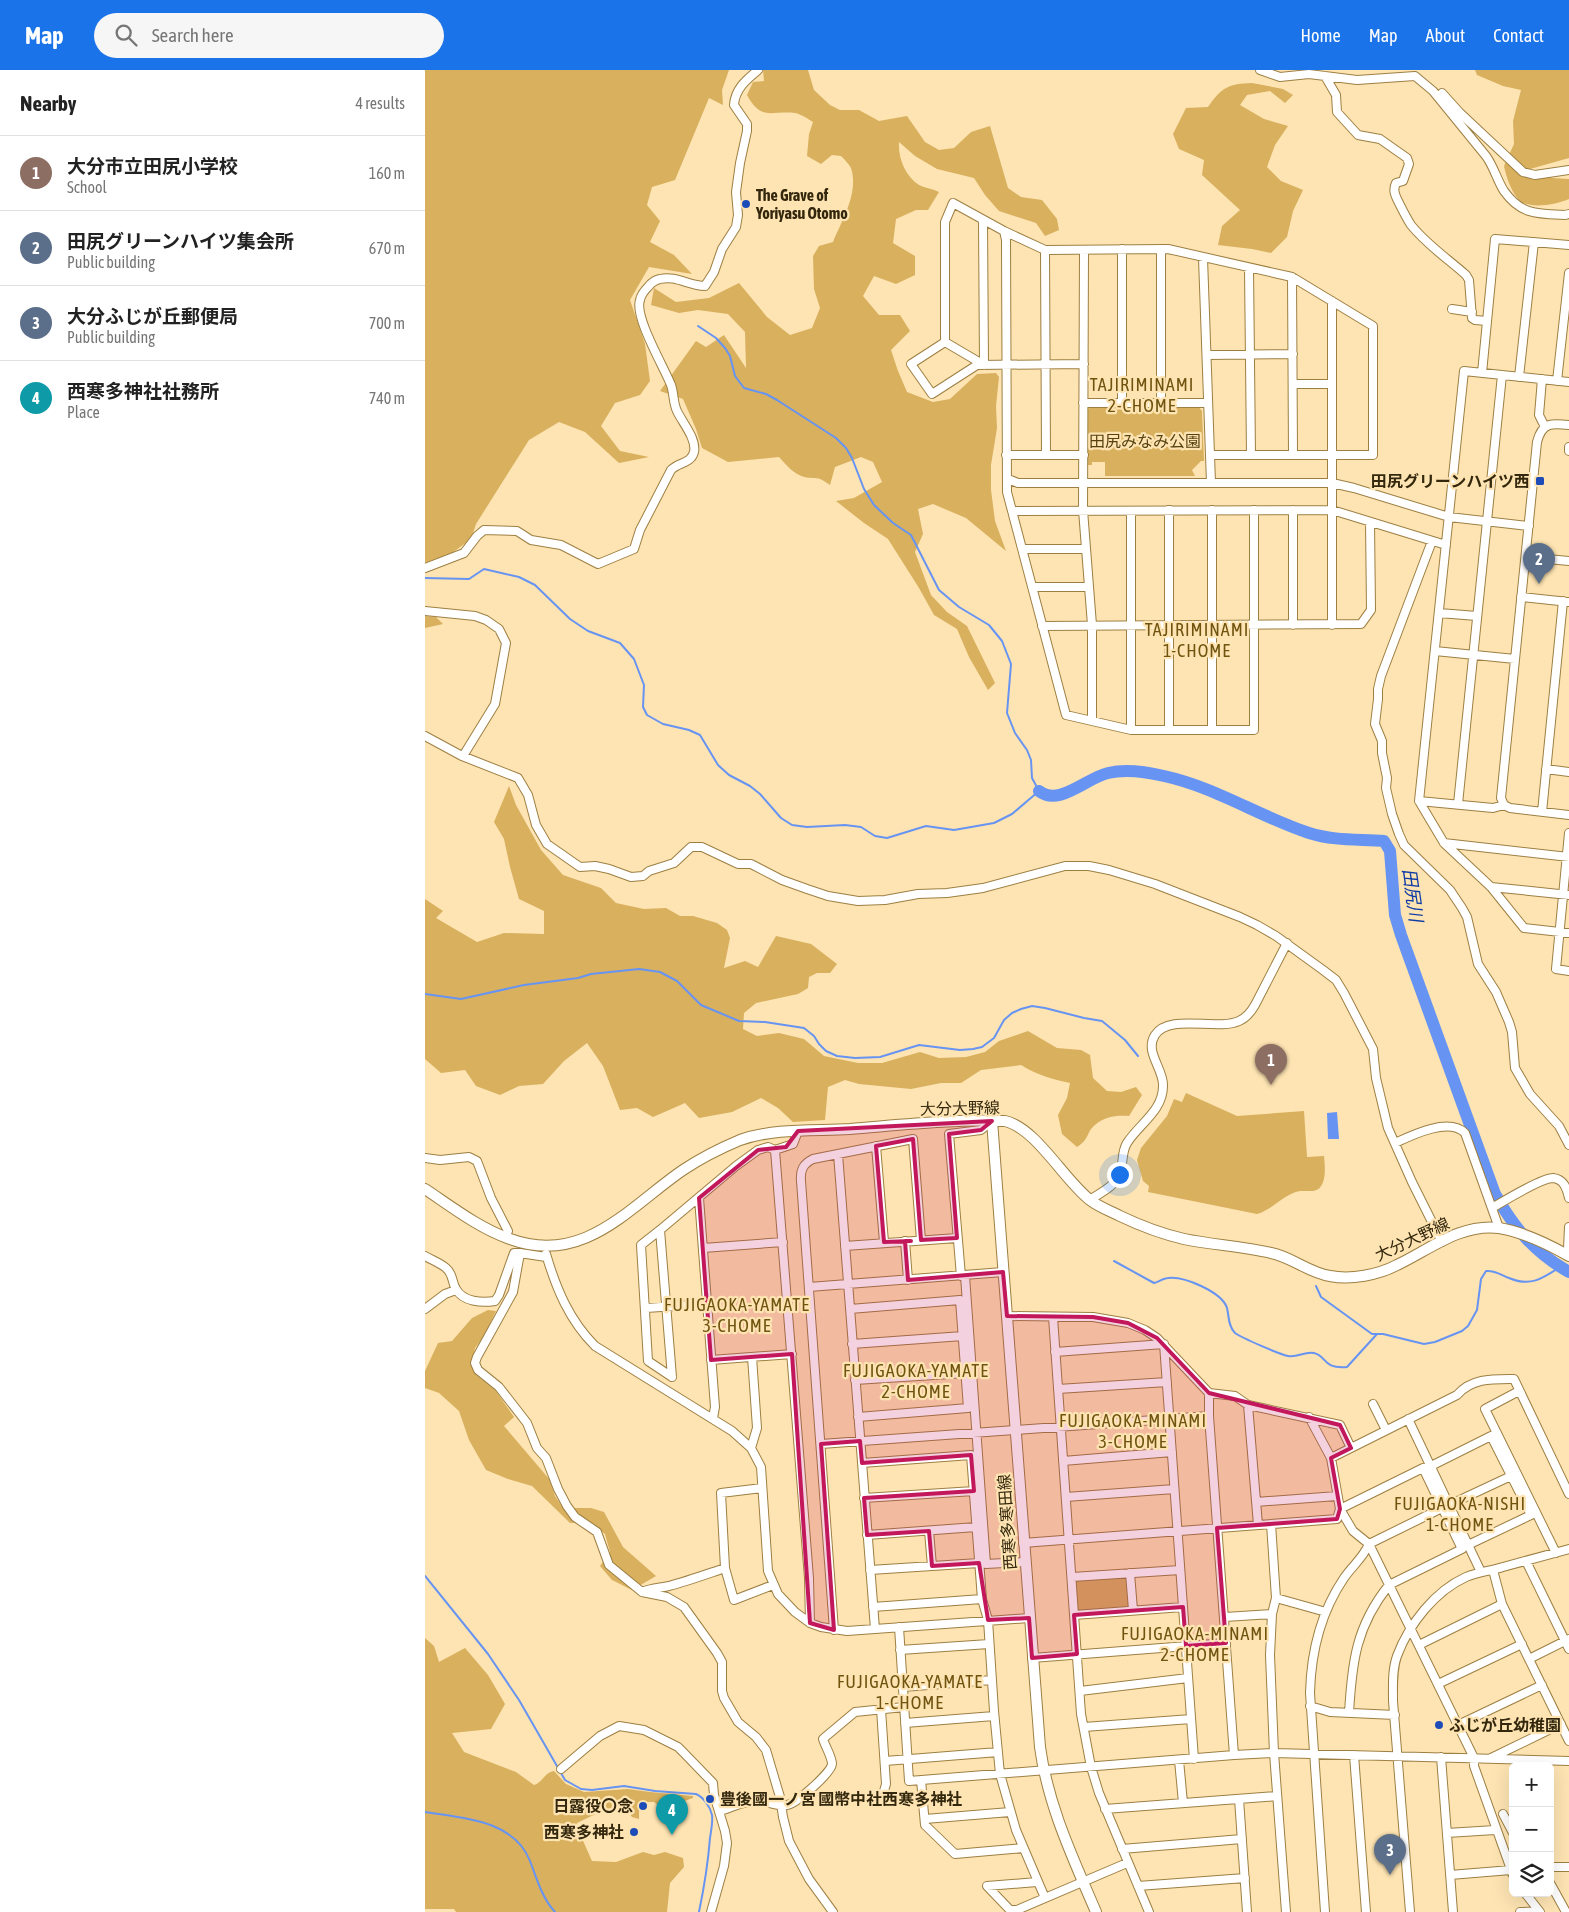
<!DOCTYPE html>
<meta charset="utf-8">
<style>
:root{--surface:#fff;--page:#f6f6f6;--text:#222;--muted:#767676;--line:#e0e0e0;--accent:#1a73e8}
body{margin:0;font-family:"Asap Condensed","Noto Sans JP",sans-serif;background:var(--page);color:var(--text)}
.controls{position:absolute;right:15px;bottom:15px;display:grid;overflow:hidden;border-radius:8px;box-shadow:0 5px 20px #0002}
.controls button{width:45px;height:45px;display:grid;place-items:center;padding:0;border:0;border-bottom:1px solid var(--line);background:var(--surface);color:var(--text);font:25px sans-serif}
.you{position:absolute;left:694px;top:1104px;width:18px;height:18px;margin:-12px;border:4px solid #fff;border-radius:50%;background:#1a73e8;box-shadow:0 0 0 8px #1a73e833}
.badge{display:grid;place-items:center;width:32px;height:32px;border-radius:50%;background:var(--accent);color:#fff;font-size:16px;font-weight:700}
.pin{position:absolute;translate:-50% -41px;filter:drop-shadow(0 1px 2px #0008)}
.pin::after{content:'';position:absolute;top:26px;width:18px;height:15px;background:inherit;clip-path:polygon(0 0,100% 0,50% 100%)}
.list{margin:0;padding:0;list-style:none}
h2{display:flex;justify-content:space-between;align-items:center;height:65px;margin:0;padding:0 20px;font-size:21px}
h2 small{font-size:16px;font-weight:400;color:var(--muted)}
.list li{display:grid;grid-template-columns:32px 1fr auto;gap:15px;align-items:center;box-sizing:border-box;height:75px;padding:0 20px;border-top:1px solid var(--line)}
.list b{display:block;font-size:19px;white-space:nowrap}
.list p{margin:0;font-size:16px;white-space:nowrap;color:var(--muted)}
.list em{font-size:16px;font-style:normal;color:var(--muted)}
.icon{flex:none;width:28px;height:28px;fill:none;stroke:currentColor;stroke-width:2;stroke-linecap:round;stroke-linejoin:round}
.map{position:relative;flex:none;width:1144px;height:1842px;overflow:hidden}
header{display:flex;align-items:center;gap:30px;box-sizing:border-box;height:70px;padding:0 25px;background:var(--accent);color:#fff}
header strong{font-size:24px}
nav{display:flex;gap:28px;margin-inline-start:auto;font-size:18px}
.search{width:350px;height:45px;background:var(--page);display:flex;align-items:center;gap:12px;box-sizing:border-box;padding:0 18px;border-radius:28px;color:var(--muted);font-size:19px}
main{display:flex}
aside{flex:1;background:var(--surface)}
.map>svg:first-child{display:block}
.green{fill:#d8b05e}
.water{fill:#6794f2}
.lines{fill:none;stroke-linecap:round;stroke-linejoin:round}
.stream{stroke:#6794f2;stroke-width:2}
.river{stroke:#6794f2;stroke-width:12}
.minor-casing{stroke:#9d7f42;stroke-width:10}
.major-casing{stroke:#9d7f42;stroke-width:12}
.minor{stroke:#fff;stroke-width:8}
.major{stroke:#fff;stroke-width:10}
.marked{fill:#c2185b;fill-opacity:0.2;stroke:#c2185b;stroke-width:4;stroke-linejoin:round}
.poi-dot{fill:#1d4cb9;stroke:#fee4b2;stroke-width:2}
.labels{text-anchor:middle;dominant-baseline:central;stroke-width:4.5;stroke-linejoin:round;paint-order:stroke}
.poi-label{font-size:16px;font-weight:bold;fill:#33270d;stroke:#fee4b2;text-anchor:start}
.park-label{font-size:16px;fill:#56410f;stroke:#fee4b2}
.street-label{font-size:16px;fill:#33270d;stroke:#fee4b2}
.neighbourhood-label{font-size:18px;letter-spacing:1px;fill:#6f530f;stroke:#fee4b2}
.water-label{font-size:18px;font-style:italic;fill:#103ca6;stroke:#fee4b2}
</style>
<header>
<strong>Map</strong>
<div class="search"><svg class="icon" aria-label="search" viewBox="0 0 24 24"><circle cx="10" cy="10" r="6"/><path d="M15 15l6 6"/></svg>Search here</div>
<nav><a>Home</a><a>Map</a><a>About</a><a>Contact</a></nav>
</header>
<main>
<aside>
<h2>Nearby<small>4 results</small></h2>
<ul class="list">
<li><span class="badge" style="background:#8d6e63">1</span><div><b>大分市立田尻小学校</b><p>School</p></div><em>160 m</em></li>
<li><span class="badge" style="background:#5c6f8a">2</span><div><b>田尻グリーンハイツ集会所</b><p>Public building</p></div><em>670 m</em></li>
<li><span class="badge" style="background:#5c6f8a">3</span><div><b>大分ふじが丘郵便局</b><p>Public building</p></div><em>700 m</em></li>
<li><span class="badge" style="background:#0f9aa8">4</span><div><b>西寒多神社社務所</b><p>Place</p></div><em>740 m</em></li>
</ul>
</aside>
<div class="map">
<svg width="1144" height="1842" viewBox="0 0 1144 1842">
<rect width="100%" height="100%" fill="#fee4b2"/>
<path class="green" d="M0,0H304L297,20L298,35L284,28L250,110L227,117L222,135L235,151L225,172L249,185L267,204L224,197L205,230L220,274L225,311L215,325L190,333L176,356L195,381L224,387L194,393L160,362L134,352L104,370L51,454L46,469L27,483L0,493Z
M338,0H383L389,20L405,35L415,40H434L454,51L482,46L500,72L514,80L529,78L546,62L565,56L583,118L596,127L617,130L632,149L634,160L620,166L611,153L574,141L560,125L549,108L512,99L490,86L474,72C473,88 480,106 494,115C500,118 508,119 514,122L503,140H491L471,149L468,173L490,186V205L471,214L449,206L438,226L454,245H475L485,261L466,280L473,301L482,322L508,332L525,329L552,304L571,303L574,307L571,336L572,358L566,395V420L570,451L581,481L541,448L508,434L493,439L498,464L490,482L506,525L522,542L542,556L570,613L563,620L544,587L532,559L509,545L494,518L463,469L439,453L411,431L429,428L457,412L448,392L436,387L410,397L405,415C391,405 394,410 379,407C369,404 361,395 354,387L303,392L277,378L271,359L258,329L235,321L271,271L281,277L299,265L321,298L320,262L303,244L273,240L254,243L226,235L229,218L251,232L284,228L314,213L342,247L365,265L387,258L395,238L389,219L388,186L394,176L408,172C417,150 434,123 426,98C424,94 419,89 416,86L407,85L396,94L382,86L384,64L388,52C383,49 376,44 370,43C346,40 337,52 322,25L328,12L339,11Z
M1050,0H1144V88L1105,99L1127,108L1144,109V129C1133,134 1108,139 1097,132C1087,126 1081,106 1079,96L1089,74L1088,51L1096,20L1078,16L1052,5Z
M827,13L858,19L868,25L860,33L845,21L822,25L815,35L839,49L863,56L850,75L842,97L856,111L878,120L868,141L862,167L846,183L827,179L793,175L797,156L815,140L777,105L779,90L754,79L748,64L761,38L783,37C797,17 803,14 827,13Z
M666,336H773L777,341L779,391H776L767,400L770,406H680V392H667V395H663L662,340Z
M0,546L11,547L18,554L0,558Z
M84,716L91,735L116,780L138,805L176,818L191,833L219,839L241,838L255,846H268L292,853L302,860L305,868L299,898L320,891L333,897L351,866L386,874L412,894L405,903H392L384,907L383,918L373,924L331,933L319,943L318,959L332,966L354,963L379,969L399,986L433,993H457L495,982L514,988L541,987L560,982L574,971L603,961L632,978L656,980L665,985L668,1008L682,1021L696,1022L711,1017L717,1025L704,1046C692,1045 680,1046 670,1055C661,1062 665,1069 652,1077L637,1064L633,1045L642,1028L645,1013C627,1009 612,1005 596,995L556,1000L536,1013H516L486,1019L434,1014L420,1010L403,1017L400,1050L368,1052L353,1038L336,1028L307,1042L274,1048L260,1033L228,1047L212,1038L195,1040L178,996L162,973L139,991L118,1014L94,1016L75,1025L51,1016L40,1000L16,1003L0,989V829L18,841L11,848L52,872L79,863L119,864V841L94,829L85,797L79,769L69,752Z
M761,1023L812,1046L879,1041L882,1087L899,1086C900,1097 903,1122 885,1121C878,1121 873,1120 866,1124C854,1130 845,1140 832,1144L723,1122L724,1116L718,1111L712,1090L716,1078L742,1046L749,1029L757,1032Z
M63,1240L71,1241L59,1266L50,1278L47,1296L51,1305L71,1321L89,1347L79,1356L125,1410L130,1426L138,1438H166L179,1442L198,1477L231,1506L207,1520L187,1510L175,1496L185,1482L180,1464L165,1452L145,1453L107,1416L83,1409L61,1400L44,1370L34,1341L14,1323L0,1318V1301L13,1273L27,1271L47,1248Z
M701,1507L704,1509L706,1536L704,1538L655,1542L652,1540L650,1512L652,1509Z
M0,1568L9,1576L14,1592L40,1578L63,1605L80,1634L66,1659L27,1663L39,1682L91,1702L109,1715C117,1713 120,1702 129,1701L141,1714L159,1722L203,1719L225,1722L268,1726V1728L237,1739L229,1732H217L214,1735V1749L207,1747L199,1736L181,1739L152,1753L151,1755L167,1791L191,1792L218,1782L229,1785L240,1782L258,1788L259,1797L245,1813L242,1842H31L29,1839H0Z"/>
<path class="water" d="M912,1042L914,1069H903L902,1043Z"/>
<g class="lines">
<path class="stream" d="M0,508L44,509L59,499L94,507L110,515L145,549L163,561L195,573L209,589L219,615L218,637L222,645L238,654L264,660L275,665L293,695L304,705L325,716L335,724L356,748L367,755L382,757L420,755L436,757L450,766L462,768L501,756L529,760L569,753L587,744L614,721L607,708L606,690L602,680L590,663L582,643L586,594L577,571L564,555L534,537L514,520L486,465L468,453L449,435L439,419L427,388L421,378L411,368L352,330L341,324L319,318L310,306L305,286L300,278L291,268L273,256
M0,924L36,929L99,915L153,908L166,904L214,899L235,902L252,911L276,935L314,951L340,952L379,958L389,966L394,974L401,981L412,986L430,988L455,987L494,975L535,980L548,979L557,977L569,968L579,950L587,943L596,939L607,936L620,938L659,948L677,951L700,970L713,986
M689,1191L729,1213C733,1212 739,1208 743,1208C759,1206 797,1222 802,1238C804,1246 803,1256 810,1263C817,1268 854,1284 863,1286C872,1288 880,1281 889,1283C902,1286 897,1299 922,1297L952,1264
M891,1216L896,1227L947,1264H958L999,1274L1010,1272L1037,1261L1043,1256L1052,1240L1056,1209L1061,1201C1071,1200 1075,1205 1084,1208C1105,1217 1117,1209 1135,1197
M0,1506L63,1584L94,1630L140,1710L156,1719L167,1720L199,1716L230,1721L271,1724C278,1727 285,1736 287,1745C288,1752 286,1761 285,1768C283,1793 279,1818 274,1842
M0,1742C38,1748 89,1750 105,1791C112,1809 117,1828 130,1842"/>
<path class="river" d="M614,721C634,737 661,708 683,703C700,699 722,702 739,706C790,717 835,747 884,763C909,771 934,769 959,771L965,781L970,845L976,865L1070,1124C1089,1158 1110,1183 1144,1202"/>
<g class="minor-casing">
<path id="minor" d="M835,0L855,7L884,4L932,10L990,6L1008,21L1061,86C1069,97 1072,110 1079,121C1096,145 1113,144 1140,145L1144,144
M900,6L911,25L912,42L933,65L955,69L982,88L984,94L978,111L971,113C967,121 971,127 975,135C978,141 982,149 986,155C1001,174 1023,189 1041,205L1044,210L1047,248L1050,250L1062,251
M1017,23L1035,43L1098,102L1110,105L1144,100
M558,150L559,295
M579,161L620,180L743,179L867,207L948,256V385H785
M736,179V333
M620,180L621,385
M659,180L658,440L667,555V651
M778,188L786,413
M824,198L826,385
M867,207L868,385
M1027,239L1047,242
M520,272L559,295
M782,285L868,284
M659,294L552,295L507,324L486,294L520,272V152L528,133L579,161L581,170L582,422L641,645L706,660H829V440
M1057,303L1070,169L1144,175
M1094,307L1109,172
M1117,309L1114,345L1120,357
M1132,311L1144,203
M1144,312L1039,301L994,731L1019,773L1066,817L1099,858L1144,863
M868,314H907
M658,333H783
M697,333V179
M1144,355C1127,353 1117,352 1112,372L1076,728L1079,735L1085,738L1144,745
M1144,377V381
M581,385H659
M583,409L593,413H907L929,418L1024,447L1104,456
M744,440V660
M587,441L907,440L1021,475
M1007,471L956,606L953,619V629L950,654L957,671V683L962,708L961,718L967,744L974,764L979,775L1025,820L1037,838L1042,847L1053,894L1071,922L1084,952L1087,962L1090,998L1105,1024L1134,1056L1144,1075
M597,479H661
M1101,487L1144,491
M0,498L39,483L52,466L59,460L92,461L106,470L136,475L173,494L209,479L215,460L246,400C253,392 266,394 269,382C272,369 257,352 252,341C248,333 249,323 246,315C239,297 209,247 215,230C216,225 220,220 223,217C226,213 230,210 235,209C251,205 264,216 280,216L289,202L297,179L311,157L313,145L311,122L315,93L322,61V54L309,35C310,19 321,10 333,0
M607,517H664
M1096,527L1144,532
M0,541L50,546L61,550L74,559L81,573L70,634L38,686
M1014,543L1052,546
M868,555V440
M907,555V231
M617,556L936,554L946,540L945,452
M1010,581L1090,589
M706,660V441
M787,660V440
M0,666L37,686L93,708L103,725L111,755L122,774L155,797L170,796L184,799L206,807L218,806L224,801L249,793L266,777H277L313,794H326L357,810L382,819L403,826L433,831L460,830L493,824L522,823L558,818L640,796H664L684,800L730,814L815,847L832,855L851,866L898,900L911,910L919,923L948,979L951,1008L963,1058L987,1112L1017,1172
M1121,699L1144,702
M994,731L1068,738L1079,735
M1033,734L1077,305
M1117,742L1138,531
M1144,763L1131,899L1144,901
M1019,773L1144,787
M1066,817L1144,825
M373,1061L368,1074L350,1080L384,1508L385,1553
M970,1073C987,1065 1024,1047 1040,1063L1074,1158
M451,1076L459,1172
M413,1084L450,1559
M0,1088L15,1090L44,1087L52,1091L66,1128L83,1161L80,1167
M274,1128L290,1337L288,1348
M665,1130C673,1124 687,1118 692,1109C700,1098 695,1084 702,1073C714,1054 738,1041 738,1016C739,999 719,982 730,965C744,943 792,961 814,951C821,948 826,942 830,935L862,873
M1067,1138C1079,1131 1116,1108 1128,1108C1139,1109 1142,1119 1144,1128
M235,1160L216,1175L223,1291L247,1307
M480,1171L483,1210
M420,1176L532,1168
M278,1178L358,1172
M121,1184C131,1218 144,1250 170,1276L307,1361L326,1378L336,1397L343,1501L353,1524L370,1542L385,1553L396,1557L422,1561L604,1548
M1141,1184L1143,1179L1144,1157
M0,1186C7,1190 15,1193 21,1198C29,1205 26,1211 31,1219C38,1232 57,1233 70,1231L74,1225L89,1183H95
M121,1187L95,1183L88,1222L52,1287L50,1293L53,1300L74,1317L102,1353L112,1378L121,1388L133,1419L142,1436L150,1447L172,1462L184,1495L217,1522L242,1527L259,1537L292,1583L297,1592V1621L299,1628L313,1652L331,1667L341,1680L355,1727L358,1747L364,1771L384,1809L408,1842
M536,1206L524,1064L556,1060L567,1051
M540,1206L561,1494L600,1492
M384,1217L578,1202
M221,1238L282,1234
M0,1239L20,1224L31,1220
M425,1239L535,1230L543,1338L433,1347
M582,1246L668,1247L703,1253L720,1260L732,1268L784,1323V1346L809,1685
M628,1247L656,1644L666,1697L674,1723L724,1842
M427,1274L538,1266
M630,1282L739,1274L769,1689
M286,1290L367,1284
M247,1307L235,1160L311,1096L333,1080L343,1077L350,1080
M430,1310L541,1303
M633,1319L742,1312
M1094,1321L1060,1339L1131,1483
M784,1323L810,1326L823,1335L915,1355L926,1378
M948,1334L961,1360
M823,1335L833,1455
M884,1347L906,1388L915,1439L928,1461L944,1474L1049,1688V1696L1088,1805
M983,1349L1056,1502
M396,1374L784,1346
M326,1378L332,1358L327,1287
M906,1388L1032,1325C1047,1308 1067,1309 1089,1309L1144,1424
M638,1391L747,1382
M437,1393L546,1385L557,1529L448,1537
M1006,1396L1066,1366L1106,1445L1043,1475
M337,1418L296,1423L300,1498L309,1530L348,1515
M641,1427L749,1419
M439,1428L549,1421
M831,1432L912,1426
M1024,1435L1086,1406
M504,1461L507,1496
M442,1465L551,1457
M598,1473L912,1449L915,1439L998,1398L1037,1479L964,1515C931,1556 927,1592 924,1643
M1101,1491L1144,1579
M445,1500L554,1493
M1068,1500L1077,1534L1144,1671
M705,1503L708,1540
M647,1507L755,1500
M217,1522C226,1518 235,1518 244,1516C263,1511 282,1504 300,1498
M851,1528L901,1542
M557,1529L563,1550L569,1641L575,1704L591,1760L620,1828
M847,1544L845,1585L849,1683L861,1842
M649,1545L758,1537
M800,1547L847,1544L851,1528L846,1454
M474,1557L484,1711L809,1685L849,1683L1144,1691
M409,1560L376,1111C375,1100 378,1094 388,1089L488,1069L496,1170
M994,1575L1077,1534
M475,1580L564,1574
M607,1588L801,1573
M1104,1589L1144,1569
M1013,1614L1097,1574
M478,1617L567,1610
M655,1621L763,1608
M885,1636L905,1642L970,1645
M456,1639L461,1714L459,1721
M480,1653L569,1646
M1033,1655L1117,1615
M659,1657L766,1649
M929,1685L941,1842
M1016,1687L1028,1842
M1066,1688L1136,1654
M754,1690L758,1733
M460,1691L573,1682
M136,1699L175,1666L194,1656L219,1660L253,1677L258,1682L288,1713L289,1725L300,1761L302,1773L299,1796L286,1842
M496,1710L500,1755L530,1784L598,1778
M814,1729L822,1842
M680,1739L852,1726
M295,1741C306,1738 320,1730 332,1731C342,1731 352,1737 362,1735C371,1734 406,1703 407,1694C407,1687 400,1676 398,1669L399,1668L430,1642L479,1637
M1078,1744L1088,1763
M500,1749L585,1742
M1022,1763L1070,1760
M697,1779L817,1769
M1125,1797H1144
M1025,1805L1086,1800
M612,1812L562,1816L585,1840H592L702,1793
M1125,1813L1141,1842
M713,1816L820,1808
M1100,1823L1115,1842
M900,1842L885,1623C886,1583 896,1542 919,1508C928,1495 938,1488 944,1474L1017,1438
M985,1842L968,1631C968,1616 967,1600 972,1586C984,1554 1010,1521 1041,1507C1053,1502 1065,1501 1078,1497C1100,1491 1122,1485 1144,1479
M1095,1842L1114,1841"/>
</g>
<g class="major-casing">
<path id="major" d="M567,1051L615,1677C623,1736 648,1788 671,1842
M0,1119C27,1137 54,1158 85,1169C159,1196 204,1137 258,1100C276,1088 296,1078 315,1070C349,1058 389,1061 425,1059C476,1055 528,1049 580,1051C611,1058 639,1110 665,1130C674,1137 685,1141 695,1146C716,1156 737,1164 759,1169C788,1175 817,1176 846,1183C867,1187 884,1203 905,1206C926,1210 953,1205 972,1195C1004,1180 1036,1153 1074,1158C1098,1162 1123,1174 1144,1186"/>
</g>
<use href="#minor" class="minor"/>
<use href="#major" class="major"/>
</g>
<path class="marked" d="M567,1051L556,1060L524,1064L532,1168L496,1170L488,1069L451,1076L459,1172L486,1171H480L483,1210L578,1202L582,1246L668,1247L703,1253L732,1268L784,1323L915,1355L926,1378L906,1388L915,1439L912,1449L792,1458L801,1573L761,1576L758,1537L649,1545L652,1584L607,1588L604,1548L563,1550L554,1493L507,1496L504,1461L442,1465L439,1428L549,1421L546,1385L437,1393L435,1371L396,1374L409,1560L385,1553L367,1284L286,1290L274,1128L333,1080L361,1077L373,1061Z"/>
<g class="poi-dot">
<circle cx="321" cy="134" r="5"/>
<rect x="1110" y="406" width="10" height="10" rx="2.5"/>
<circle cx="1014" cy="1655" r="5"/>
<circle cx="285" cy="1729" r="5"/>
<circle cx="218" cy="1736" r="5"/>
<circle cx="209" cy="1762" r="5"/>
</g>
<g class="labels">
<g class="poi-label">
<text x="331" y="125">The Grave of<tspan x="331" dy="18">Yoriyasu Otomo</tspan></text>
<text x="1105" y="411" text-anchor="end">田尻グリーンハイツ西</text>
<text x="1024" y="1655">ふじが丘幼稚園</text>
<text x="295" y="1729">豊後國一ノ宮 國幣中社西寒多神社</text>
<text x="208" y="1736" text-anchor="end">日露役〇念</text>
<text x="199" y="1762" text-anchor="end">西寒多神社</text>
</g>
<g class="park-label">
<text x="720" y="371">田尻みなみ公園</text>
</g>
<g class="street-label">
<text transform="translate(535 1038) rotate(-1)">大分大野線</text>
<text transform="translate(987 1169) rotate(-25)">大分大野線</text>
<text transform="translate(582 1452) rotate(-94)">西寒多寒田線</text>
</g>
<g class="neighbourhood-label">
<text x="717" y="314">TAJIRIMINAMI<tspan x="717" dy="21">2-CHOME</tspan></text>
<text x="772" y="559">TAJIRIMINAMI<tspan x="772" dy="21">1-CHOME</tspan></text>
<text x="312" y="1234">FUJIGAOKA-YAMATE<tspan x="312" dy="21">3-CHOME</tspan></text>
<text x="491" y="1300">FUJIGAOKA-YAMATE<tspan x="491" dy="21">2-CHOME</tspan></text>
<text x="708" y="1350">FUJIGAOKA-MINAMI<tspan x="708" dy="21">3-CHOME</tspan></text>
<text x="1035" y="1433">FUJIGAOKA-NISHI<tspan x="1035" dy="21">1-CHOME</tspan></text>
<text x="770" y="1563">FUJIGAOKA-MINAMI<tspan x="770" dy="21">2-CHOME</tspan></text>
<text x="485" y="1611">FUJIGAOKA-YAMATE<tspan x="485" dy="21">1-CHOME</tspan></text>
</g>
<g class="water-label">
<text transform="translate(988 825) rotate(82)">田尻川</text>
</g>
</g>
</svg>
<div class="controls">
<button>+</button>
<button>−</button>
<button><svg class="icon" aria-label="layers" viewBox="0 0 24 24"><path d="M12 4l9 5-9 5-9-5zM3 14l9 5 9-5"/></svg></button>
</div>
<div class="you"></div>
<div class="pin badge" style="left:846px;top:1015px;background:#8d6e63">1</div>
<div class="pin badge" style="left:1114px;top:514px;background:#5c6f8a">2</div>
<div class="pin badge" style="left:965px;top:1805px;background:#5c6f8a">3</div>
<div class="pin badge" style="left:247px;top:1765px;background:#0f9aa8">4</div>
</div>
</main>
